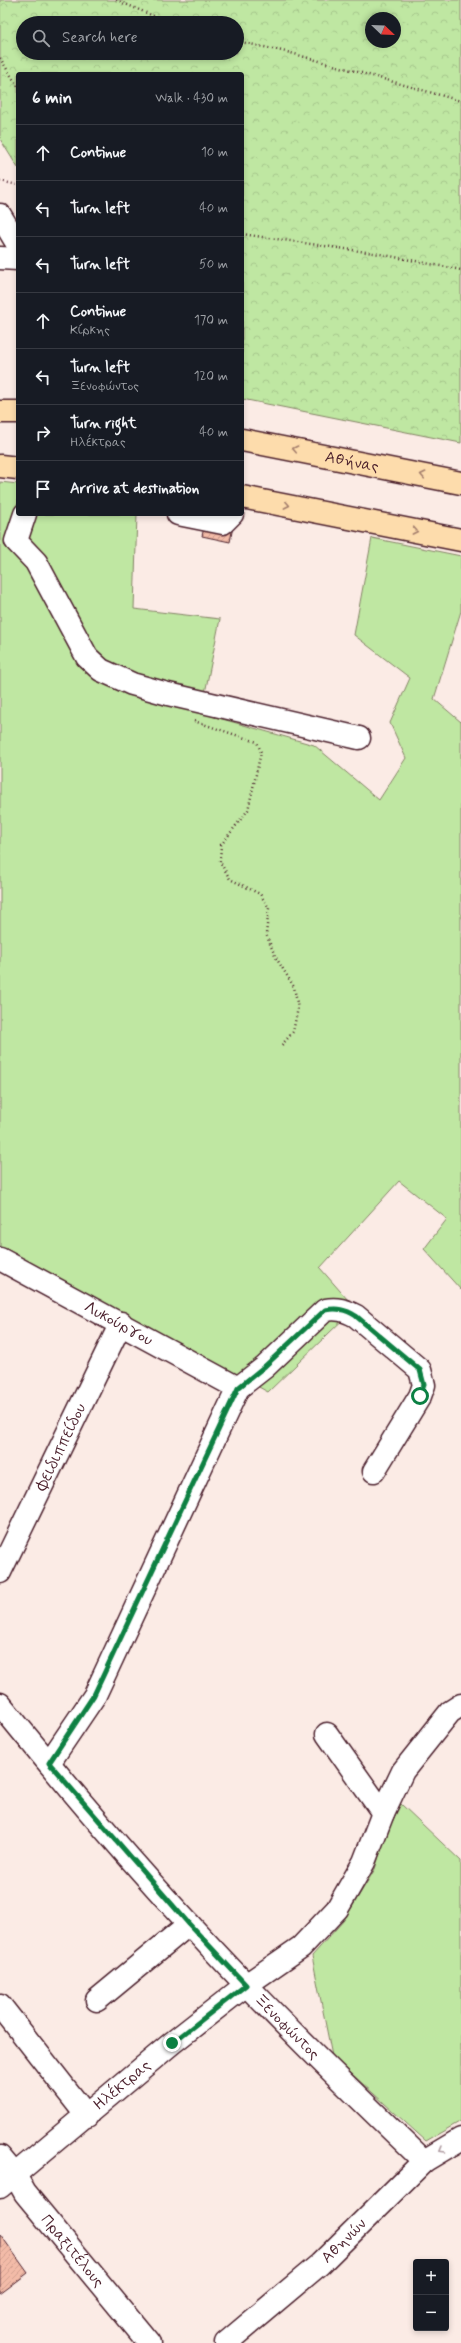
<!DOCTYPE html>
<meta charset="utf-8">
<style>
:root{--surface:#171b24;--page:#20242c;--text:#f1f3f6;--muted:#9ea1a6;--line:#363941}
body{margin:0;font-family:Mynerve,sans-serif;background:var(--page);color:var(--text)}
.controls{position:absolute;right:12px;bottom:12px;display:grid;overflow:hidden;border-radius:4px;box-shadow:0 2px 6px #0003}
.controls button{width:36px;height:36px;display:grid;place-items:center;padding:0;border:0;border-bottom:1px solid var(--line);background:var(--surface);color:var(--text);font:20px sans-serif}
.compass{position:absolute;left:365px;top:12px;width:36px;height:36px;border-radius:50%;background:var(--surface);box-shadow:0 2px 6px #0003;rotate:113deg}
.stop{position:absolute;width:12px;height:12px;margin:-9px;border:3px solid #0b8043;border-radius:50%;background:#fff}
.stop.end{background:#0b8043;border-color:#fff;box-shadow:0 1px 4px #0008}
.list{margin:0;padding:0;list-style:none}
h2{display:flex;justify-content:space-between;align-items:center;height:52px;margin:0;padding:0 16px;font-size:17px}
h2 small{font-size:13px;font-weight:400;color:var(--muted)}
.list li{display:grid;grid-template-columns:26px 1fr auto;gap:12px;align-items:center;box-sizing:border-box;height:56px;padding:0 16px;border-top:1px solid var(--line)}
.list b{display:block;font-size:15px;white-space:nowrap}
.list p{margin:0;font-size:13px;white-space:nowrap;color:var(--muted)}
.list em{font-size:13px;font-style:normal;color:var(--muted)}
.icon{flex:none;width:22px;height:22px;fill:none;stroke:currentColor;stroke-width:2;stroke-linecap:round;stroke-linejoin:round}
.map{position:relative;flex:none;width:461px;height:2343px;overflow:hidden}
.search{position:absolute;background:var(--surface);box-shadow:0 2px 6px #0003;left:16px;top:16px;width:228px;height:44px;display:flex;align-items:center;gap:10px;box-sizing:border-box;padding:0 14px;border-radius:22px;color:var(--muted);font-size:15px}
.panel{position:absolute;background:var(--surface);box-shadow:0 2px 6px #0003;left:16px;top:72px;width:228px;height:444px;border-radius:4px}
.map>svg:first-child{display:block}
.grass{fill:#bfe7a2;stroke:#848366}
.forest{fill:url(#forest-crowns);stroke:#848366;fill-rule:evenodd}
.building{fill:url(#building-hatch);stroke:#4a1f2b}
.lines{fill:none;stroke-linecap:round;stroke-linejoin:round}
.minor-casing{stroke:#4a1f2b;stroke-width:25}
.highway-casing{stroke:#4a1f2b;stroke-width:25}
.path{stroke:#4a1f2b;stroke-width:2.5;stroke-dasharray:1 3;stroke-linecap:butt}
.minor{stroke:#fff;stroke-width:22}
.highway{stroke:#fddcac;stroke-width:22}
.oneway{stroke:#a47e6c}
.oneway2{stroke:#ae9aa0}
.route{stroke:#0b8043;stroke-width:5}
.labels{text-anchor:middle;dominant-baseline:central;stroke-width:4;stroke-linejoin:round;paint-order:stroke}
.street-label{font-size:16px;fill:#4a1f2b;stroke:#fff}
</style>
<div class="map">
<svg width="461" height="2343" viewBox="0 0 461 2343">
<defs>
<pattern id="forest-crowns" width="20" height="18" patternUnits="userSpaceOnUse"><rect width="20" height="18" fill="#bfe7a2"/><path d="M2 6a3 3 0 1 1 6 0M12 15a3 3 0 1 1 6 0" fill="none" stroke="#a6c68c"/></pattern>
<pattern id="building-hatch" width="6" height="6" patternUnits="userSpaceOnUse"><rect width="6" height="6" fill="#f3bba8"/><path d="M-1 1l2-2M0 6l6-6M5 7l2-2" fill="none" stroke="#d2a091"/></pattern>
</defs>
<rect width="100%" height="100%" fill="#fbebe5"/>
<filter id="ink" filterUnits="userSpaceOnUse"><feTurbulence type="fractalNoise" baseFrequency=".025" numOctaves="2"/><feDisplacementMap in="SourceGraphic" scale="8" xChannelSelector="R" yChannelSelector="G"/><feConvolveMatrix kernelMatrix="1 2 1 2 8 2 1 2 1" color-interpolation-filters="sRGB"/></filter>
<g filter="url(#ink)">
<path class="grass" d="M0,482L18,484V514H137L134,609L220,619L201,713L314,745L379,800L406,758L390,723L410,678L354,635L372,538L461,556V611L434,699L461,722V1290L424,1249L447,1219L399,1181L320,1268L355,1308L268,1392L0,1247Z
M401,1804L461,1861V2121L426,2141L332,2056L312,1956L344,1920L375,1869L386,1833Z"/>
<path class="forest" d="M0,0H461V443L242,399V74H18V168L0,139ZM371,18H395V42H371ZM23,23H237V53H23Z"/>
<path class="building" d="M207,515L234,521L230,542L202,536Z
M0,2234L28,2273L0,2294Z"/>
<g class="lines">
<g class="minor-casing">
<g id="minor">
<path d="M0,215L18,245"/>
<path d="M0,258L18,259"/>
<path d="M25,514L16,541L36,562L87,657L101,670L132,684L168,694L359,738"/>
<path d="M178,514L223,523L232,514"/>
<path id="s1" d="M0,1259L238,1388"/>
<path id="s2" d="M0,1572L121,1323"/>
<path id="s3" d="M0,1704C61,1779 124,1854 190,1925C265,2007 344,2084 424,2161"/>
<path d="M327,1734L383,1813"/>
<path d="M49,1763L95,1695L238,1388L265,1367L325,1310C337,1308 345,1310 356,1316L420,1370L424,1385L420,1396L374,1471"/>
<path d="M97,2000L189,1924"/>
<path d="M0,2005L87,2116"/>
<path id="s4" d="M0,2157L15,2175L25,2193L149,2343"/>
<path id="s5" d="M0,2187L172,2043L246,1985L301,1947L337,1909L364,1862L383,1813L403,1771L450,1712L461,1705"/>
<path id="s6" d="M226,2343L320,2264L424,2161L461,2139"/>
</g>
</g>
<g class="highway-casing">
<g id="highway">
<path d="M0,412H18"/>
<path id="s7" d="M242,440L461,483"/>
<path d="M0,466L18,468"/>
<path d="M242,497L461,540"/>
</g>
</g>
<path class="path" d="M116,0L170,23
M237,41L291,53L461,101
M0,58L18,87
M0,181L18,185
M242,234L380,254L461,270
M194,721L257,742L261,752L248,810L221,845L220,862L230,879L260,894L269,908L266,934L275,956L294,987L298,1008L293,1032L280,1047"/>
<use href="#minor" class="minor"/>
<use href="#highway" class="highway"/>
</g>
<defs><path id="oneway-chevron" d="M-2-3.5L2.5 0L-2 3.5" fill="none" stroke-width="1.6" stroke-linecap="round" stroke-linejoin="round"/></defs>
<g class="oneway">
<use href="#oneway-chevron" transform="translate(295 449) rotate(-168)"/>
<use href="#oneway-chevron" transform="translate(423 475) rotate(-168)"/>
<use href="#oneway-chevron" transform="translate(287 505) rotate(11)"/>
<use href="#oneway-chevron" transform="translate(415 531) rotate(11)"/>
</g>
<use class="oneway2" href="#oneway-chevron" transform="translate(442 2150) rotate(150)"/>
</g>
<g class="lines" filter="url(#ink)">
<path class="route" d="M172,2043L246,1985L189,1924L49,1763L94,1695L238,1388L265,1366L325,1310C337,1308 345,1309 356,1316L420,1370L424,1385L420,1396"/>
</g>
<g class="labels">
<g class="street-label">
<text stroke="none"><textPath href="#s7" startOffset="112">Αθήνας</textPath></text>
<text stroke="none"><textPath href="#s1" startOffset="135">Λυκούργου</textPath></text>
<text stroke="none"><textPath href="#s2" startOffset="139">Φειδιππείδου</textPath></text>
<text stroke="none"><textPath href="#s3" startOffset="432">Ξενοφώντος</textPath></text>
<text stroke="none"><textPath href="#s5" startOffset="159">Ηλέκτρας</textPath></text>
<text stroke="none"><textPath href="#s6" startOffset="156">Αθηνών</textPath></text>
<text stroke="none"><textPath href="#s4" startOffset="119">Πραξιτέλους</textPath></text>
</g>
</g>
</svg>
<div class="controls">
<button>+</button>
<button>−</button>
</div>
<svg class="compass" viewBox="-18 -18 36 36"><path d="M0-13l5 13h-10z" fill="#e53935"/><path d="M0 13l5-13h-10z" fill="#9ea1a6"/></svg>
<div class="stop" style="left:420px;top:1396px"></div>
<div class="stop end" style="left:172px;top:2043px"></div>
<div class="search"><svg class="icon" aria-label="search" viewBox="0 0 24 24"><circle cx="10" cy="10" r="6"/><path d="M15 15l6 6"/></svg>Search here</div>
<section class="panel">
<h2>6 min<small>Walk · 430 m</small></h2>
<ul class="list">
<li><svg class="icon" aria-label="ahead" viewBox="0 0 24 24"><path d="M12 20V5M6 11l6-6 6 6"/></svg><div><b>Continue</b></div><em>10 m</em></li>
<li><svg class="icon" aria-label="left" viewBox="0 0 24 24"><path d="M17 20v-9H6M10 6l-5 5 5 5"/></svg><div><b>Turn left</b></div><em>40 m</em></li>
<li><svg class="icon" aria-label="left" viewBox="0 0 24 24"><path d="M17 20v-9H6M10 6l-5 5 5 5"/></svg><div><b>Turn left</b></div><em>50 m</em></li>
<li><svg class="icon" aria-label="ahead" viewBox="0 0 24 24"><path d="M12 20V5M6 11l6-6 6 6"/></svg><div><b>Continue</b><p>Κίρκης</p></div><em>170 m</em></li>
<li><svg class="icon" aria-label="left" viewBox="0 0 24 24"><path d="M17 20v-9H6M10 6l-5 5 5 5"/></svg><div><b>Turn left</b><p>Ξενοφώντος</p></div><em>120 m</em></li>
<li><svg class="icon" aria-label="right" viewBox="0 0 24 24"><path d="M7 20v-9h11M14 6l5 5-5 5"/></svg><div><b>Turn right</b><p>Ηλέκτρας</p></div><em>40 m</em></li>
<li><svg class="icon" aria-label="arrive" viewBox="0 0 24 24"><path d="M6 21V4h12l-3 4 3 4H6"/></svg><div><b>Arrive at destination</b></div></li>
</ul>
</section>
</div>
